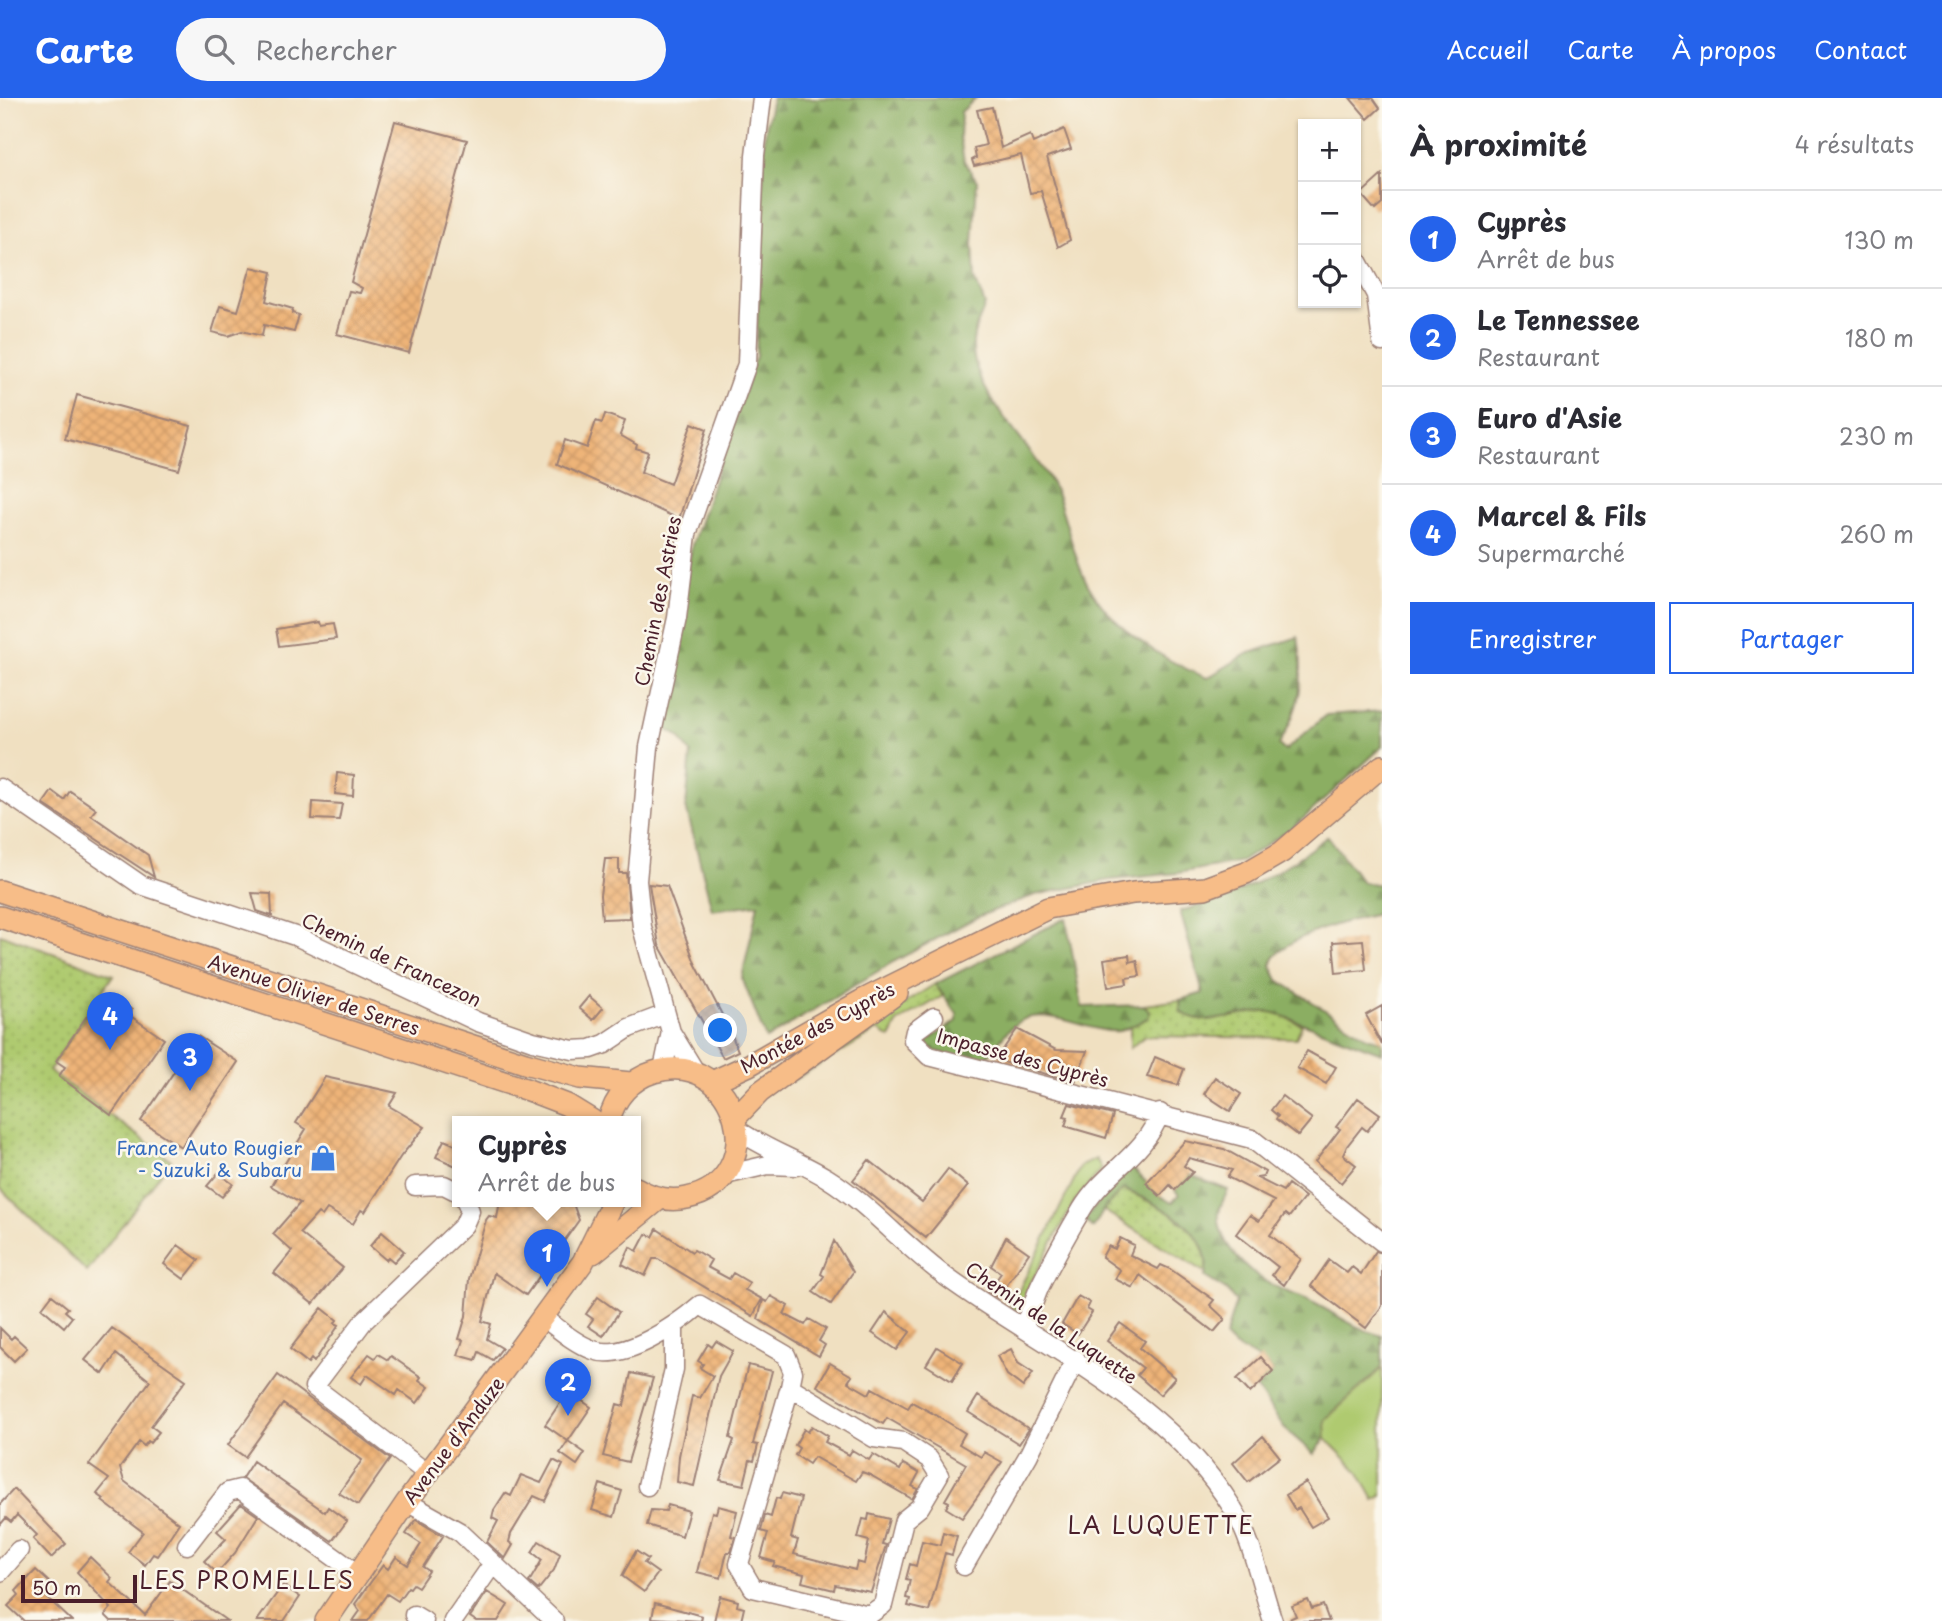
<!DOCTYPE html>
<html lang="fr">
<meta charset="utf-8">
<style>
:root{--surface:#fff;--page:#f7f7f7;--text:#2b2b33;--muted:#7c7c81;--line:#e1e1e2;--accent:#2563eb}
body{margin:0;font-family:"Playpen Sans",sans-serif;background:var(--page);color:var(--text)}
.controls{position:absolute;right:21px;top:21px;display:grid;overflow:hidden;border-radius:0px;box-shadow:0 2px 5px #0004}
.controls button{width:63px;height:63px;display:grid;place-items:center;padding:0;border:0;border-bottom:2px solid var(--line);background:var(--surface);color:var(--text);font:35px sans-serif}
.scale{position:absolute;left:21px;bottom:18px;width:116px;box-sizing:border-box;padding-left:7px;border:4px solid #4a1f2b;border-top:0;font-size:19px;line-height:24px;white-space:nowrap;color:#4a1f2b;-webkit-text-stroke:5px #fbf7ec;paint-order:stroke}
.you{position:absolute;left:721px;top:933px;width:24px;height:24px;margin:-18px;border:5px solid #fff;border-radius:50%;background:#1a73e8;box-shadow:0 0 0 10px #1a73e833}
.badge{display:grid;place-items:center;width:46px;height:46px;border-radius:50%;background:var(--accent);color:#fff;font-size:23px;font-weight:700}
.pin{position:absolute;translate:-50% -58px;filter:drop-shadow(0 2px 4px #0008)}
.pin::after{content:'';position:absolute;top:37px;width:24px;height:21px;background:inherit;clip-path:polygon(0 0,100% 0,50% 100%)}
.popup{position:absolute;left:452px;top:1018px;width:189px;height:91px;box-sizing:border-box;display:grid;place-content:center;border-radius:0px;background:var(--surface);filter:drop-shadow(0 2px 5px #0005);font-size:23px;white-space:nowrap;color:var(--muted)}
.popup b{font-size:26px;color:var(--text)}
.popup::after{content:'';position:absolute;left:50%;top:100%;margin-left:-14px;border:14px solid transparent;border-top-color:var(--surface)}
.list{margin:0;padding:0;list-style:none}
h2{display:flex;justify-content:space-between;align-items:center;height:91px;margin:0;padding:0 28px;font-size:30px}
h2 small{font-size:23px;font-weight:400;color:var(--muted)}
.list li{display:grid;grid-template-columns:46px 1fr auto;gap:21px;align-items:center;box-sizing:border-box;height:98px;padding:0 28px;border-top:2px solid var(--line)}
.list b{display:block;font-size:26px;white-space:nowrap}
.list p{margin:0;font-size:23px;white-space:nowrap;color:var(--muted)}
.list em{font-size:23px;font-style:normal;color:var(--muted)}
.actions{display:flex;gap:14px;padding:21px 28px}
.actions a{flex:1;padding:16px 0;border:2px solid var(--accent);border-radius:0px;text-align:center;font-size:24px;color:var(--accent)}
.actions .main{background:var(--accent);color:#fff}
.icon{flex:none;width:38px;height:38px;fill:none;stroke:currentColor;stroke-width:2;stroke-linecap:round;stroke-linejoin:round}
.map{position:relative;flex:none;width:1382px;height:1523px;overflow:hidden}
header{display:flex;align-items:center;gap:42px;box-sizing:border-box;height:98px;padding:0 35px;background:var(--accent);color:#fff}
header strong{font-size:33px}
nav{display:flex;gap:38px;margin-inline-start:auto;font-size:24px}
.search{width:490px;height:63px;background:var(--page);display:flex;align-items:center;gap:18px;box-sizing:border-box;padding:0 24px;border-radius:38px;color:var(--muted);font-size:26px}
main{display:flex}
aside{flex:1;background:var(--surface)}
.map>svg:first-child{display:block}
.grass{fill:url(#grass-dots);stroke:#7c744e;stroke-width:2}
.forest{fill:url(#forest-firs);stroke:#6a6646;stroke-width:2}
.garden{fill:#afca70;stroke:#7c744e;stroke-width:2}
.building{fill:url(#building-cross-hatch)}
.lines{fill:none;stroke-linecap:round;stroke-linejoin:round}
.minor-casing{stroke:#9d8076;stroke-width:21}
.major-casing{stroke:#9d8076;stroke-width:24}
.minor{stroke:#fff;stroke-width:18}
.major{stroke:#f7bd88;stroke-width:21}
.labels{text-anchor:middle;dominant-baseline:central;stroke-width:5;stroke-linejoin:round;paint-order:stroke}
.street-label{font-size:19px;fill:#4a1f2b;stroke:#fbf7ec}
.shop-label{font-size:19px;fill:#366cbe;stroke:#fbf7ec;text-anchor:end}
.quarter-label{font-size:23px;letter-spacing:2px;fill:#4a1f2b;stroke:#fbf7ec}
</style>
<header>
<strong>Carte</strong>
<div class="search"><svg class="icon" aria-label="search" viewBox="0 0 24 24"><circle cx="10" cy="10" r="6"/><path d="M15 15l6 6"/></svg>Rechercher</div>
<nav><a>Accueil</a><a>Carte</a><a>À propos</a><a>Contact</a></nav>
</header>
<main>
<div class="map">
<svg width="1382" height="1523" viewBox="0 0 1382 1523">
<defs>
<pattern id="grass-dots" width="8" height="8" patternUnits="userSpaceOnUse" patternTransform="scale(1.75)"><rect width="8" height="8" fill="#afca70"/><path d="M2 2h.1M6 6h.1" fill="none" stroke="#98ad61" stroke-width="1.8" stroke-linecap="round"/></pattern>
<pattern id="forest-firs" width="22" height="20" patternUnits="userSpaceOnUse" patternTransform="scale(1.75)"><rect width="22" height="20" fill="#8bae62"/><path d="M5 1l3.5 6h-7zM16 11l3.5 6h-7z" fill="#748d51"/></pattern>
<pattern id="building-cross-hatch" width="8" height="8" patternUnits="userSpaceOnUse" patternTransform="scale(1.75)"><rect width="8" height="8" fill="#eeb478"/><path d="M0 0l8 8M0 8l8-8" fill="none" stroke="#ce9a68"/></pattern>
</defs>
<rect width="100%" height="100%" fill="#fbf7ec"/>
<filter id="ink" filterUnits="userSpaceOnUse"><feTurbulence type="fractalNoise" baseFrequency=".0143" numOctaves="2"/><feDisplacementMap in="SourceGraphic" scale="14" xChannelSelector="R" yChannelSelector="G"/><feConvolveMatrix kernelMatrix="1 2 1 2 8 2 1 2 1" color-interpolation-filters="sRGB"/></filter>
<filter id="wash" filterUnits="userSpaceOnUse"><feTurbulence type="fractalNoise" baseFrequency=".00686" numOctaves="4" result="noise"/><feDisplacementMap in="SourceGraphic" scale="28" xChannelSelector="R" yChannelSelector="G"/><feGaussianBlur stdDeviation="1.57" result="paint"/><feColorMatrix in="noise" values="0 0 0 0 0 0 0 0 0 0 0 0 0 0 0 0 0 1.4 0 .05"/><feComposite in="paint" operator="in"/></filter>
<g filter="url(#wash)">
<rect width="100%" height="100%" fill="#f0e0c1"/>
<path class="grass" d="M0,836L113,877L49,973L171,1062L87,1174L0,1090Z
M935,886L943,898L898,924L890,940L878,932L792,983L874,924Z
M1180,902L1181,914C1207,931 1229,915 1256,912C1271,910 1288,921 1302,927L1296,940L1145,938L1130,950V928L1148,919L1150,914L1144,907Z
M1122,1091C1157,1106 1211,1129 1206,1175L1103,1112Z"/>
<path class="forest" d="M772,0H976L961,14L960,40L964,63L977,83L973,146L975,181L985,207C982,217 976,227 974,237C963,288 1033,347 1054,390C1067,419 1071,453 1085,481C1107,527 1162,562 1207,580L1247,556L1298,539C1305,583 1301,608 1279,647L1285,653L1326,617L1382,613V649L1295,728L1242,763L1178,775L1110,782L1035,797L977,819L893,864L766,941L742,880L758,806L712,812L686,709L691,655L677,637L658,627L692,447L756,258L765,35Z
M1328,738L1362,784L1382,787V815C1356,821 1276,838 1271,868L1278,882L1367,939L1382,943V955L1275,915C1242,909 1212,934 1181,914L1180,902L1203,895L1180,813C1237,800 1283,773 1328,738Z
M1066,820L1082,909L1144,907L1150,914L1148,920C1139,924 1129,931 1119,933C1091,937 1043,903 1014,927C1001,938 990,956 980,969L928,950L927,943L957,923V916L935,886Z
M1132,1070L1160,1098L1172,1105L1179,1097L1175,1092L1190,1077L1228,1092C1224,1101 1217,1113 1219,1123C1223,1154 1256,1181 1283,1192C1293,1197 1304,1199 1314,1205C1337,1217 1356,1231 1382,1238V1270L1325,1322L1327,1338L1314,1356L1284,1330L1256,1289L1273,1273C1254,1252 1241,1258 1225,1239L1236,1203L1226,1192L1205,1179C1216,1132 1157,1106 1123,1091L1105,1110L1093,1130L1084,1122L1126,1072Z"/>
<path class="garden" d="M1096,1061L1102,1071L1075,1103L1016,1212L1010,1210L1081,1068Z
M1382,1270V1398L1374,1402L1358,1373L1326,1341L1325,1322Z"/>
<g id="blocks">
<path class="building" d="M1350,0H1373L1380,10L1368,21Z
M992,9L1001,50L1030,37L1033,45L1064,31L1071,51L1047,59L1070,142L1058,149L1041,93L1030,95L1021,57L974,68L972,62L976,60L974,50L986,47L977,12Z
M395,23L467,42L409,255L337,236L349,193L360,195L362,190L351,184Z
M1382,77V106L1375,112L1361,96Z
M251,169L272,174L266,203L293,211L292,215L299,217L294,234L264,227L262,238L242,233L228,238L212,234L220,208L238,213Z
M77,297L191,328L179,372L65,341Z
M605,316L625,323L620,337L637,347L636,350L648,354L641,374L670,386L692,325L707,331L679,421L557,366L565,342L587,350L596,323L602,325Z
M318,524L319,528L333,526L336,541L279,548L276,531Z
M337,675L354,677L353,698L335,696Z
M52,693L64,702L70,693L96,711L91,717L148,757L154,779L43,706Z
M313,704L342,706L339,722L312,721Z
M605,761H619V775H626L630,820L602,821L600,797Z
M649,786L667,788L695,865L729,930L738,953L723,960L659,847Z
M252,795L271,796L272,818L257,813Z
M1363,842L1366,872L1336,875L1333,844Z
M1129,857L1130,864L1137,862L1140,878L1126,880L1127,886L1108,889L1104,861Z
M589,898L603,910L593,922L579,910Z
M121,904L132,912L129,917L164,941L111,1017L59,978L65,969L56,963L95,906L112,917Z
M1382,908V947L1366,917Z
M1017,931L1056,952L1087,953L1075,984L996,962Z
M198,938L238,964L181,1049L141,1023Z
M1307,953L1336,969L1326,986L1297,970Z
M1155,959L1184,971L1178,987L1147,979Z
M325,979L397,995L389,1008L425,1029L401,1058L365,1114L361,1112L353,1126L327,1111L322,1118L318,1115L300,1135L343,1170L313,1206L274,1175L292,1153L273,1136L300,1105L271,1088L306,1031L296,1025Z
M1215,979L1241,996L1230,1013L1204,996Z
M1282,998L1312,1021L1298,1038L1276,1021L1278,1018L1271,1012Z
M1358,1000L1380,1016L1367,1033L1362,1029L1347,1048L1343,1057L1356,1067L1341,1085L1315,1064L1340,1031L1336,1029Z
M1069,1006L1113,1017L1106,1040L1065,1028L1068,1019L1064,1018Z
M444,1042L458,1048V1069L436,1059Z
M1185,1043L1224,1051L1265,1074L1263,1079L1257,1080L1283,1093L1288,1086L1305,1099L1289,1119L1285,1116L1270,1137L1301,1161L1284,1187L1272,1177L1278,1169L1236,1136L1250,1117L1259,1123L1274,1103L1227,1079L1232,1072L1189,1060L1184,1068L1193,1074L1175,1092L1170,1087L1160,1098L1146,1085Z
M869,1062L922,1104L948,1071L968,1088L926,1140L853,1082Z
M218,1075L233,1086L222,1099L207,1088Z
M500,1103H572L579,1122L526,1197L494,1175L482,1223L491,1226L487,1241L502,1250L493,1262L479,1254L476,1262L458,1257L463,1242L459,1241L466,1218L469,1181L486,1122L489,1118L497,1120Z
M657,1131L692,1154L694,1152L711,1162L707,1169L729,1181L733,1175L750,1185L745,1192L762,1201L753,1218L658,1161H653L645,1178L622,1166L630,1149L637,1153L646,1136L653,1139Z
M382,1134L404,1153L394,1164L388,1159L386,1162L370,1148Z
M1006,1139L1029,1155L998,1200L988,1194L1001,1175L991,1168Z
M1120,1140L1134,1147L1130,1157L1158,1171L1161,1167L1170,1171L1214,1202L1210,1207L1225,1221L1214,1234L1140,1177L1133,1190L1115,1181L1120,1172L1102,1159L1108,1148L1115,1151Z
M834,1143L853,1174L831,1206L813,1194L824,1178L821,1176Z
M178,1147L199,1162L184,1181L164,1166Z
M1376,1153L1382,1155V1208L1366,1230L1311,1188L1329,1162L1347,1175L1352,1169L1361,1176Z
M52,1197L68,1210L65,1213L72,1219L64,1229L42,1210Z
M771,1198L788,1208L784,1216L805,1227L809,1221L826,1231L819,1243L825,1247L819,1258L758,1221L763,1202L767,1204Z
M1078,1198L1090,1205L1087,1211L1092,1214L1078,1236L1062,1226Z
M598,1199L619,1214L603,1238L588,1228L593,1221L586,1216Z
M322,1210L337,1222L335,1225L339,1227L314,1264L311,1261L308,1265L290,1251Z
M886,1214L910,1234L897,1252L872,1235Z
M1120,1225L1145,1243L1140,1250L1175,1280L1160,1297L1137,1277L1143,1270L1107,1243Z
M0,1230L11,1241L14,1238L27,1250L14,1263L0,1249Z
M112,1230L186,1282L151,1328L159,1334L150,1345L148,1343L144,1348L139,1344L120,1370L124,1383L179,1425L157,1458L153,1456L145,1467L128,1454L143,1434L102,1403L104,1401L97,1396L109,1381L89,1367L150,1283L116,1256L103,1276L85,1262Z
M716,1243L733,1253L719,1278L694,1388L677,1384L679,1358L692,1298L700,1300L713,1278L700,1270L703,1266L698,1263L708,1246L712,1249Z
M937,1249L963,1265L952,1283L926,1267Z
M1011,1251L1018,1265L1033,1275L1023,1289L1007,1277L997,1258Z
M369,1256L375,1260L378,1256L388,1262L391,1258L421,1279L419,1282L429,1289L417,1305L399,1292L396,1297L367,1277L361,1286L351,1279Z
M1261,1259L1273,1273L1250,1295L1237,1281Z
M830,1265L852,1278L848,1284L869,1296L872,1290L908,1310L912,1304L936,1317L965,1335L959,1346L981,1359L984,1354L1002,1364L962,1420L946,1410L949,1404L945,1402L966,1366L887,1320L883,1326L817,1288Z
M748,1267L772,1273L753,1346L758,1347L754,1363L750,1362L744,1387L720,1382L734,1342L730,1340Z
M631,1275L653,1280L628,1364L603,1358L617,1306L624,1308Z
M278,1277L390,1361L358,1407L339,1395L362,1362L283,1306L245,1359L228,1347Z
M568,1293L591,1309L568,1343L545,1327Z
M978,1298L1029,1331L1019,1346L968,1314Z
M812,1328L828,1338L825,1344L849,1357L852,1352L869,1362L873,1356L900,1372L903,1366L919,1375L912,1388L918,1391L912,1401L870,1377L862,1374L856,1383L814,1359L809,1366L795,1357L799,1350L795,1347L804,1331L808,1334Z
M1263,1338L1280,1359L1248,1384L1233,1365Z
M568,1343L585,1355L577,1367L560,1355Z
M553,1362L563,1367L545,1403L534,1398L511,1436L509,1444L513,1447L505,1461L487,1444L498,1423L492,1420L494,1412L505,1395L511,1398L521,1377L541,1385Z
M253,1363L325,1414L328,1409L347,1423L332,1443L242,1380Z
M1306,1384L1328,1419L1311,1429L1299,1410L1295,1412L1286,1397Z
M600,1386L622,1393L614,1419L592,1412Z
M14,1391L66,1446L51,1460L33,1441L37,1437L17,1417L11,1424L6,1420L0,1427V1406Z
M782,1395L801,1400L791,1440L798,1442L794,1456L832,1466L855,1472L857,1464L864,1466L869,1443L858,1440L863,1421L868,1422L869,1416L889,1421L882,1446L886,1447L871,1494L835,1487L834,1492L802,1484L804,1476L773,1468L775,1464L761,1460L768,1435L761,1433L765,1417L771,1419L776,1400L780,1401Z
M241,1406L258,1418L235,1455L217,1475L204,1463L226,1441L217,1433Z
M668,1407L689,1413L682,1438L647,1427L651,1412L666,1413Z
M718,1408L737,1413L731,1438L735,1439L731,1454H727L721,1480L697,1474L712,1414L716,1415Z
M416,1422L443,1438L423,1469L429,1473L418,1489L413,1486L410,1490L408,1489L398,1503L387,1496L368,1523H353L360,1513L355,1506L383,1467L388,1471L396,1459L408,1467L421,1446L406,1436Z
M943,1434L957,1438L952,1457L945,1455L929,1513L908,1508L910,1501L906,1500L910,1482L906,1481L910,1466L916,1468L922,1443L940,1447Z
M539,1443L560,1456L554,1472L538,1492L529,1484L542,1462L532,1454Z
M636,1453L648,1461L644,1465L658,1475L644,1494L622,1478Z
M90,1459L112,1480L109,1484L145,1517L170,1483L227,1523H111L105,1517L111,1510L77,1474Z
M36,1472L50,1485L41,1494L72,1523H24L8,1508L19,1497L16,1493Z
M283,1487L300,1499L284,1523H257Z
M487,1494L508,1507L498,1523H476L470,1519Z
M720,1498L738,1503L737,1508L744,1510L741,1523H714Z
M1308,1502L1312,1511L1323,1507L1329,1523H1285L1296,1518L1292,1508Z
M655,1505L702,1518L701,1523L652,1520Z"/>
</g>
</g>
<g filter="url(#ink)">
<use href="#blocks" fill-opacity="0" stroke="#9d8076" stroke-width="2"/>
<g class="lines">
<g class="minor-casing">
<path id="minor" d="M1356,160L1376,197L1382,244
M0,690L141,787L298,839L478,924L533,943L573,952L591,951L605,946L629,930L666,916
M934,919L915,933L913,942L929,958L1252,1041L1382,1144
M663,971L671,934
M696,975L671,934L642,829L637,783L649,649L677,520L687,436L747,266L755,57L762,0
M738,1032C766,1052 798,1062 827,1080C869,1106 907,1151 949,1181C1047,1252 1165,1301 1232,1409C1253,1443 1260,1485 1273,1523
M725,1077L768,1067L796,1068
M415,1088L444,1087L458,1094
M543,1219C559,1231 574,1245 593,1252C625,1264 678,1226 700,1207L786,1257L793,1274L790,1289L874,1340L903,1344L929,1361L939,1377L920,1409L904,1422L883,1507L869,1517L753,1490L739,1466L790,1289
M1023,1228C1031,1215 1034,1201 1040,1188C1053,1162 1067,1136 1082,1111C1104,1074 1145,1057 1160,1015
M428,1376L314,1289L363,1224L464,1127L470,1113L466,1103
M647,1388L674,1271V1230
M407,1404L460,1434L554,1523
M187,1447L228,1394L240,1391L359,1477
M964,1468L1028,1358L1076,1261
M0,1474L19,1452
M414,1517L424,1523
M453,1523L492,1467"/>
</g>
<g class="major-casing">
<path id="major" d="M0,793L525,965L580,980L631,985
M0,819L528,992L567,1007L593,1023
M712,984L749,967L861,903L1048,810L1133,795L1205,790L1246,775L1282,754L1382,668
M736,1019L760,994L897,895
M609,1023C614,1000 631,981 654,974C739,949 773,1082 687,1100C669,1104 652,1100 636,1090
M593,1155L659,1101
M326,1523L407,1404L583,1164L613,1103"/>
</g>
<use href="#minor" class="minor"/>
<use href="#major" class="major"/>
</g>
</g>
<defs>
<g id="shop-bare" transform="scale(2.1)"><path d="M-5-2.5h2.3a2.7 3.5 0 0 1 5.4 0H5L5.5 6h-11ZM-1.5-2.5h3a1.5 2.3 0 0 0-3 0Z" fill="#3f7fe0" stroke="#fbf7ec" stroke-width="2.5" paint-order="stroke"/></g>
</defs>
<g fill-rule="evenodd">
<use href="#shop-bare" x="323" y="1060"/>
</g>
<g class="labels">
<g class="street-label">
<text transform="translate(657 503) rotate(-79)">Chemin des Astries</text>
<text transform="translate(392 861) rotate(25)">Chemin de Francezon</text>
<text transform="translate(314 896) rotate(18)">Avenue Olivier de Serres</text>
<text transform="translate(817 929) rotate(-28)">Montée des Cyprès</text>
<text transform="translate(1023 959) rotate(15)">Impasse des Cyprès</text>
<text transform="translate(1052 1224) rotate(34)">Chemin de la Luquette</text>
<text transform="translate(453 1342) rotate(-53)">Avenue d'Anduze</text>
</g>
<g class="shop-label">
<text x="302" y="1049">France Auto Rougier<tspan x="302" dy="22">- Suzuki &amp; Subaru</tspan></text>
</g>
<g class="quarter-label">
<text x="1161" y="1426">LA LUQUETTE</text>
<text x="247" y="1481">LES PROMELLES</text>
</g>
</g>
</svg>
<div class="controls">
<button>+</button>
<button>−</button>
<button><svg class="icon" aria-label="locate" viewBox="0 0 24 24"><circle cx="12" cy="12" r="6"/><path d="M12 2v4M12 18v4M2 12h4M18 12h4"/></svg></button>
</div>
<div class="scale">50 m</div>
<div class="you"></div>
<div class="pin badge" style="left:547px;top:1189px">1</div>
<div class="popup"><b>Cyprès</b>Arrêt de bus</div>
<div class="pin badge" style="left:568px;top:1318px">2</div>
<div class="pin badge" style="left:190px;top:993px">3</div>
<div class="pin badge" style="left:110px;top:952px">4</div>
</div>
<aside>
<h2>À proximité<small>4 résultats</small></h2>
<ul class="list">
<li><span class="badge">1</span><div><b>Cyprès</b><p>Arrêt de bus</p></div><em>130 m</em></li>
<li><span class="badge">2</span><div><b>Le Tennessee</b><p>Restaurant</p></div><em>180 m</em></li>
<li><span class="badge">3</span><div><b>Euro d'Asie</b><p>Restaurant</p></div><em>230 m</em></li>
<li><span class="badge">4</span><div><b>Marcel &amp; Fils</b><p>Supermarché</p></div><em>260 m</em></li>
</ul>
<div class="actions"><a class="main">Enregistrer</a><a>Partager</a></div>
</aside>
</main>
